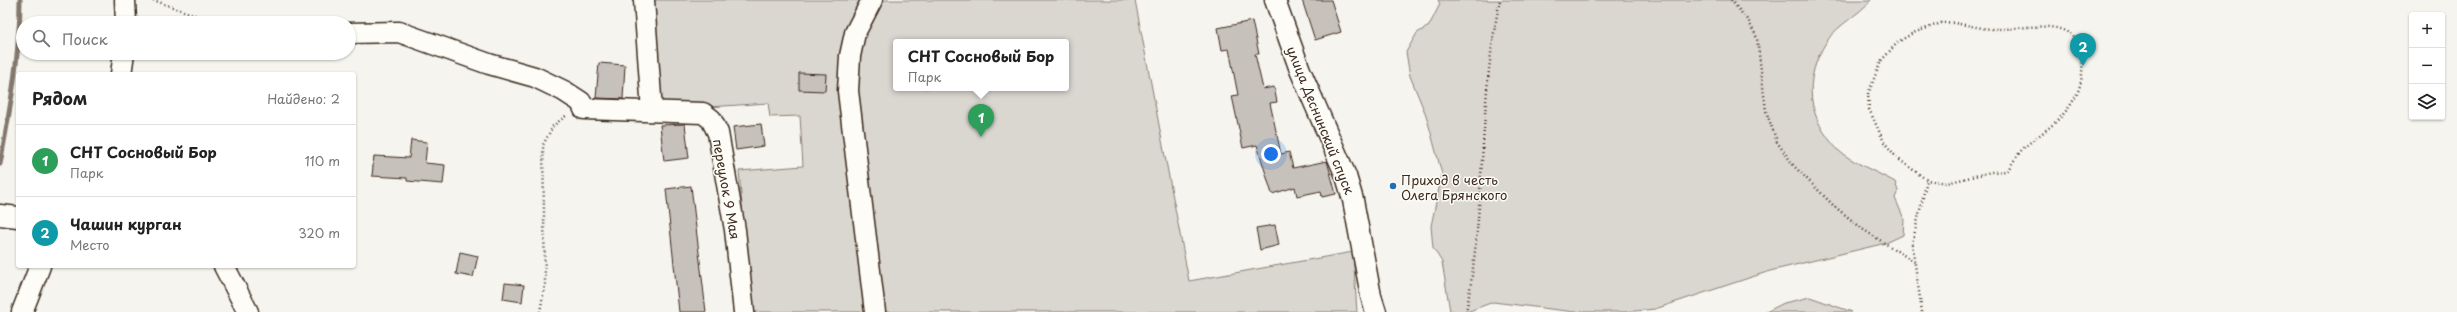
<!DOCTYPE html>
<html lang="ru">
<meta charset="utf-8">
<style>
:root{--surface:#fff;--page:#f2f2f2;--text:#222;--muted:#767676;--line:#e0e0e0;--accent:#1f6fb2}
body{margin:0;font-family:"Playpen Sans",sans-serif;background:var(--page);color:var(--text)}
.controls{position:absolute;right:12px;top:12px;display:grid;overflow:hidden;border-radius:4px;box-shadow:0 1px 3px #0004}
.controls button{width:36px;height:36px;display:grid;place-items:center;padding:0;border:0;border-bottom:1px solid var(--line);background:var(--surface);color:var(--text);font:20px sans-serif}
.you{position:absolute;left:1271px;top:154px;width:14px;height:14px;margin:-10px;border:3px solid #fff;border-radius:50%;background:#1a73e8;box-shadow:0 0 0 6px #1a73e833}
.badge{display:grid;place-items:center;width:26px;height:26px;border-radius:50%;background:var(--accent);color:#fff;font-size:13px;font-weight:700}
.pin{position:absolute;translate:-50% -33px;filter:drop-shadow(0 1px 2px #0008)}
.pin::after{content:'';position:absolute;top:21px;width:14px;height:12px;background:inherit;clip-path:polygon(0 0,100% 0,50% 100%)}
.popup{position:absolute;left:893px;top:39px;width:176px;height:52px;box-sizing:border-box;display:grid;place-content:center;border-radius:4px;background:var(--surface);filter:drop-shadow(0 1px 3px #0005);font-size:13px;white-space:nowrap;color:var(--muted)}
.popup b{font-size:15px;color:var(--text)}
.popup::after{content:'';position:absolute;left:50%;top:100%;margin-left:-8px;border:8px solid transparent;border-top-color:var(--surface)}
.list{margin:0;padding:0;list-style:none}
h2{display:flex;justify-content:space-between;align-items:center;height:52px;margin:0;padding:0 16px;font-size:17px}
h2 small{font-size:13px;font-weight:400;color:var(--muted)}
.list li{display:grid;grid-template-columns:26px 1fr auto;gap:12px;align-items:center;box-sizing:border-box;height:72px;padding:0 16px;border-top:1px solid var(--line)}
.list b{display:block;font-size:15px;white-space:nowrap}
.list p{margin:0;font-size:13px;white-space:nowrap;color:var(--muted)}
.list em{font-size:13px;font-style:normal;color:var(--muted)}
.icon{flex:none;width:22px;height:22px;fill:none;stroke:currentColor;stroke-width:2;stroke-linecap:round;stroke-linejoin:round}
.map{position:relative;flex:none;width:2457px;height:312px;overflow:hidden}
.search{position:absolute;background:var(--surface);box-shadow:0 1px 3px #0004;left:16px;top:16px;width:340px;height:44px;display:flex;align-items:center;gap:10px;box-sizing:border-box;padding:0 14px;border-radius:22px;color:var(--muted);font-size:15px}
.panel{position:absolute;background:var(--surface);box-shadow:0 1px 3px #0004;left:16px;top:72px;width:340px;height:196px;border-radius:4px}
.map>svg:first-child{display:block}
.green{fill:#dad6d0;stroke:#8a8077;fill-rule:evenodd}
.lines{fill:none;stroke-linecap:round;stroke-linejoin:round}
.stream{stroke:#84786e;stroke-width:5}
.building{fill:#c7c1bb;stroke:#3b2a1e}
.minor-casing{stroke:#3b2a1e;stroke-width:23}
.path{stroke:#3b2a1e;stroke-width:2.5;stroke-dasharray:1 3;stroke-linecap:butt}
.minor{stroke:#fdfcf7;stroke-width:20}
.poi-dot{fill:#1f6fb2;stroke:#fdfcf7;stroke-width:1.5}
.labels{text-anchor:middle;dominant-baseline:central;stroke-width:3;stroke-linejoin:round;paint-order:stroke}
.street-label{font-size:13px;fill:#3b2a1e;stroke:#fdfcf7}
.poi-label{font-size:13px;fill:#3b2a1e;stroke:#fdfcf7;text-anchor:start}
</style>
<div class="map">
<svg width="2457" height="312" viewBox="0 0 2457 312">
<rect width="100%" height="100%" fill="#f5f4ee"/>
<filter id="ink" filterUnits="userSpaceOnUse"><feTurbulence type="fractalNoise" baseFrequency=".025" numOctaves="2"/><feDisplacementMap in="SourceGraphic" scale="8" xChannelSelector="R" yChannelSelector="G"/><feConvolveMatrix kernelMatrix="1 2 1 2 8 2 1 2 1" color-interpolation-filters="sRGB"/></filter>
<g filter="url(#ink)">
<path class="green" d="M652,0H1135L1189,281L1353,252L1357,312H751L739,171L803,166L800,116L770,117L768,103L709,107L659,103ZM896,42H1066V88H896Z
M1438,0H1871C1859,15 1837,25 1827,41C1802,80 1807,118 1839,151C1850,161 1881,174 1895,182L1898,191L1895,198L1904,219L1903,235L1886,243L1770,271L1655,309L1625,312H1575L1493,302L1467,312L1450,311L1442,262L1433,248L1431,226L1442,174L1426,115L1410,76L1406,52L1417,33L1429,26L1440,4Z
M1810,297L1852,312H1766L1784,303Z"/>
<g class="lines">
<path class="stream" d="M0,164C10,110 20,55 20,0"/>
</g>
<path class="building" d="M1302,0H1331L1341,32L1315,40Z
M1252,21L1259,54H1255L1263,89L1274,87L1277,102L1270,103L1281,154L1289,152L1293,168L1327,161L1336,194L1322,197L1321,191L1297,196L1295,187L1272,194L1257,145L1243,148L1232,96L1238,95L1229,49L1222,50L1218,28Z
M599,63L625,65L623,99L596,98Z
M799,73L826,74L825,91L799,90Z
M685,124L689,158L664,161L660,125Z
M761,124L764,146L736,150L733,127Z
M411,140L427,142L425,163L445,165L443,184L407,181V178L372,176L374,156L409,158Z
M691,186L703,286L706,312H679L666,189Z
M1275,225L1279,245L1260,250L1256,228Z
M460,252L478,256L473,277L456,274Z
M505,283L524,285L522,302L503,299Z"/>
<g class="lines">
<g class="minor-casing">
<path id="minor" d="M125,0L126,23
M644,0L652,111
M872,0L855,33L850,56L848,91L875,312
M1275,0L1300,70L1346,176L1353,200L1371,296L1376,312
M349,33L399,32L489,64L535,77L564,91L581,102L584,109L703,113L711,119L718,133L735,230L744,312
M121,74L124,53
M0,215L18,217
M224,266L248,312
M22,312L40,266"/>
</g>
<path class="path" d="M153,0L217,23
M1731,0L1749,22L1757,38L1766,111L1777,142L1794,166L1834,206L1864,230L1916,263
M1944,22C1962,23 1978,29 1996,29C2026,30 2080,12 2082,61C2083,75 2081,89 2073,101C2061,121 2044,131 2027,145C2019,151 2013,163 2007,171L1991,172L1947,183L1927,180L1897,158L1884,142L1869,109L1868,94L1881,61L1898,42L1913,33Z
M540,312L545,284L543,145L553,126L567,115
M1466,312C1486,209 1478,103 1500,0
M1922,312L1912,244L1927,180"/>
<use href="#minor" class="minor"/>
</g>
</g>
<circle class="poi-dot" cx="1393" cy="186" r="4"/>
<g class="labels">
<g class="street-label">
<text transform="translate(1321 120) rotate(68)">улица Деснинский спуск</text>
<text transform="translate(727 189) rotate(80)">переулок 9 Мая</text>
</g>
<g class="poi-label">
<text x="1401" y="179">Приход в честь<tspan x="1401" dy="15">Олега Брянского</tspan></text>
</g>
</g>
</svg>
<div class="controls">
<button>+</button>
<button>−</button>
<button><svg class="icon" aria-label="layers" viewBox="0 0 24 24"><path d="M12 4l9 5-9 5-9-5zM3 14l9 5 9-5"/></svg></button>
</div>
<div class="you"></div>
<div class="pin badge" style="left:981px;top:137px;background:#2e9e5b">1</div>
<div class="popup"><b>СНТ Сосновый Бор</b>Парк</div>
<div class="pin badge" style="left:2083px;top:66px;background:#0f9aa8">2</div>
<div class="search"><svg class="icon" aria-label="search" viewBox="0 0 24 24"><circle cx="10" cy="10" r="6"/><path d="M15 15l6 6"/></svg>Поиск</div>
<section class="panel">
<h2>Рядом<small>Найдено: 2</small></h2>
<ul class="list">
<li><span class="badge" style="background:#2e9e5b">1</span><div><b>СНТ Сосновый Бор</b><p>Парк</p></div><em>110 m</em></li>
<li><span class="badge" style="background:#0f9aa8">2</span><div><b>Чашин курган</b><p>Место</p></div><em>320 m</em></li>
</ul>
</section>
</div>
